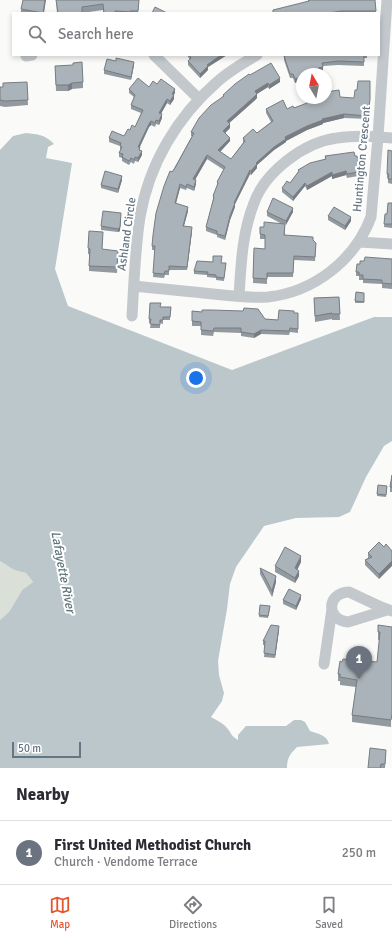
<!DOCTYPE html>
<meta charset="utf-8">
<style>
:root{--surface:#fff;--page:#f7f7f7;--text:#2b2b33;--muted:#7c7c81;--line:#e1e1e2;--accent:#e4572e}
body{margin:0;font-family:Signika,sans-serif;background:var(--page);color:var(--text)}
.compass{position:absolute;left:296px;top:68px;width:36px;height:36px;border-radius:50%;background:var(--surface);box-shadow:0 2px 6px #0003;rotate:350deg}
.scale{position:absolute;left:12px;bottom:10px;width:69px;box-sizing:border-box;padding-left:4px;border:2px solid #657683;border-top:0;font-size:11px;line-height:14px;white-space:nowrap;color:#657683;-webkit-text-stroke:3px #fff;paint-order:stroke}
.you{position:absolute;left:196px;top:378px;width:14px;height:14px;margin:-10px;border:3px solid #fff;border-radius:50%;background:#1a73e8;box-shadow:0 0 0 6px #1a73e833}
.badge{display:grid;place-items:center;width:26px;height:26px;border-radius:50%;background:var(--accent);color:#fff;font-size:13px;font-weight:700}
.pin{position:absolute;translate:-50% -33px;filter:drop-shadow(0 1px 2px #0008)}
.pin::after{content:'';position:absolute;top:21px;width:14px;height:12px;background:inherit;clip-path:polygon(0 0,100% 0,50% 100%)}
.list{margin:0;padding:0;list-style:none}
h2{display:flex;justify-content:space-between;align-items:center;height:52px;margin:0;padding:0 16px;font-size:17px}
h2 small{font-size:13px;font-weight:400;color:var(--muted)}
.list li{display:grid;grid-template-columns:26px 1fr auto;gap:12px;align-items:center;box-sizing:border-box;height:64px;padding:0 16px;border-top:1px solid var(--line)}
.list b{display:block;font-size:15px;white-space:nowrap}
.list p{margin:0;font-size:13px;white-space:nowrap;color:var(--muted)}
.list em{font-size:13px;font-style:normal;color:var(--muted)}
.icon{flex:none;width:22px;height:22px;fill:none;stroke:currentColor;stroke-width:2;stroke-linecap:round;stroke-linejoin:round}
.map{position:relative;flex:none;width:392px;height:768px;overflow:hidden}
.search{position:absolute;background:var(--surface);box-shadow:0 2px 6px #0003;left:12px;right:12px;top:12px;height:44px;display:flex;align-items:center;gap:10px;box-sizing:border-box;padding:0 14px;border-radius:0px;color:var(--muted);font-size:15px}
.sheet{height:116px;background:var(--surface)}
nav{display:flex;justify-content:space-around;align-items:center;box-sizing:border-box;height:56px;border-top:1px solid var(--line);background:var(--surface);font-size:11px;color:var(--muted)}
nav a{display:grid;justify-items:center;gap:2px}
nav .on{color:var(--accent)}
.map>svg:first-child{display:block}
.green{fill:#dadfd7}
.water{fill:#bbc7cb}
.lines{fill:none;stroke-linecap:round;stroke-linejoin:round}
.street{stroke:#c3c8cc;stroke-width:11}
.wall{fill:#929a9f}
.shaded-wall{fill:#777d82}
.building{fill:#aab3b9;stroke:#777d82}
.labels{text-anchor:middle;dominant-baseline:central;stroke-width:4;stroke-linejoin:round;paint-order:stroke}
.street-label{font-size:12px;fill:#657683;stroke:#fff}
.water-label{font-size:13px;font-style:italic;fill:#60757c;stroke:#fff}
</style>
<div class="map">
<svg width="392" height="768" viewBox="0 0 392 768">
<rect width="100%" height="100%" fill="#fafaf8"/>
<path class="green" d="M0,561L14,570L26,573L33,582L22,590L9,612L0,620Z"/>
<path class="water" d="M26,133C37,134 46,135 54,144L48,147L46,158L72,163L55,269L68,306L232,370L374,317H392V441L384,446L366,477L350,512L339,517L296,518L264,526L236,567L230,584L227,609L218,661L219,675L224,693L222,701L211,717C216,720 223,723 227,728C232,734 231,736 238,740V735L246,726H286L294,720H301L305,722L310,731C318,734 327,735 329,744L297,747C290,754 287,758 287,768H0V620L9,612L22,590L33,582L26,573L14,570L0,561V150L13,136Z"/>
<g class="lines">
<path class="street" d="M154,55L199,99
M26,56L32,55
M359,242L392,244
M134,286C160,289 187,291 213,294C231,296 249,298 268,297C314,292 355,260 371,217L378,137L387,0
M239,296C241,265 242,233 254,203C265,172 304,142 337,138C355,135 374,136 392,138
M132,316C134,283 135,249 140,217C149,164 177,117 217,82C229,71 243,63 257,55
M387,610L348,622C326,620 326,593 349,592L381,607L392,611
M324,664L332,609"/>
</g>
<path class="wall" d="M56,0H139L138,13H103V10L82,13H57Z
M308,0H375L376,13H273V10L308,2Z
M21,9L44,13H21Z
M187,55H227L208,67V70L200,78L188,65V61L190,60Z
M289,55H367V58H364V66L338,65L323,66V71L319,72V74H302L295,83L293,78H290L284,60V56Z
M116,61L134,65L131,80L104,74V70Z
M55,66L83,82V88L72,89L68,91H56Z
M250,75L280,82L269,89L268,87L257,94V98L254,101L229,123L230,128L225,133L230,141L220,152L231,159L243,143V138L257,133L271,122L266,113V109H287L340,97L370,102L368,119L344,118L323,123V124L307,130L286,141V142L274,150L257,165V168L251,175L250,174L235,204V207L230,220L225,240L217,237V235L206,231V227L213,200V196L217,186V182L224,170L207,159L195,180L196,184L194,191L187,188L186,190L180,188L176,203L188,211L184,226L192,231L187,270H169V275H165L164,278L153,277L155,250H152V246L172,172L192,136H191V132L223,96V95Z
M27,82L28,105L5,107L0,106V87H3Z
M149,87L175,93L173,95L174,99L170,105L167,103L163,110L161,114L162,118L159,125L156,124L155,127L151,125L149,127L140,147V151L142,155L138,162L135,161L134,164L131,162L129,165L122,161V158L119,157V153L121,150H120V146L109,142V138L124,136L130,130L135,127L141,113L131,109V105L134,97L129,93V89Z
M392,151V184L388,183V178H387V174Z
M325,156H355L359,166V170H357L358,176L347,178L346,175L332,179V176L307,190L305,186L293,201L282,192V188L290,183L298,172V170L325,159Z
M122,180L118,193L101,188V185Z
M392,203V228L384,227L385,214H387Z
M267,212H293L285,225V235L313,240L316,248L315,261L294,260L293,277H267V284L253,283L254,248L265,249V239H260V234L264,227L282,224L267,216Z
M328,216L351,221L345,230L328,220Z
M121,217L120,231L118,232L101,230V226Z
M103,238L102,249L118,257L117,273L89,271V254H88V248Z
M392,259V289L382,288V284L363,283V280H359V276H356V272L360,264L364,261Z
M222,263H226L224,281L216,280V278L207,277V275L194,274V271Z
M356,292L364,293V303H355Z
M339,297L340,320H332V319L315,322L314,298Z
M160,307H171L170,320H163V324L160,323V328H150L151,323H149V319Z
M192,311L265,319L278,320L294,313H298V333L290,332L289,335L261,334L254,338L241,336V333L214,332L213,336L201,335V326H192Z
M392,475V492H390V487Z
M378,485L387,486L386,497L377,496Z
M384,547L379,579L365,565V560L368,558V553Z
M301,562L297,570L299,576L295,583L275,572V566Z
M260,568L276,582L272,597L260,574Z
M301,599L296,610L283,604V600Z
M270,608L268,618L259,617V615Z
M392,627L391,727L352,722V715L356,687L340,685V681H338V674L377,662L380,640H378V632Z
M279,630L275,658L264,657L265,645H263V641Z
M386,753L385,768H368Z"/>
<path class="shaded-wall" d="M45,0H46L44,13H43Z
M221,55H227L208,67V70L200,78V74L207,65Z
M134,62V65L131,80V77Z
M323,67V71L319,72V74H316V71L318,68Z
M302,77V81L295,83V79Z
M280,78V82L269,89V85Z
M72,83V89L68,91V85Z
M268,83V87L255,95V91Z
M175,89V93L172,98V94Z
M257,94V98L254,101L227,125V121Z
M174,95V99L170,105V101Z
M167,99V103L159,117V113Z
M162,114V118L159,125V121Z
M344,114V118L323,123V124L307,130L286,141V142L274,150L257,165V168L251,175V171L256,163L274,147L285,137L307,126L322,119Z
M151,121V125L149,127L138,150V147L149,124Z
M230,124V128L223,135V131Z
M230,138V141L218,154V150Z
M142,151V155L138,162V158Z
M207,155V159L193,183V179Z
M250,170V174L235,204V207L230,220L225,240V236L234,203Z
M346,171V175L332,179V175Z
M332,172V176L307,190V186Z
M122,176V180L118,193V189Z
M196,180V184L194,191V187Z
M305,183V186L293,201V197Z
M180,184V188L175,207V203Z
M188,207V211L183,229V226Z
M293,208V212L286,225V221Z
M121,213L120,231L118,232V229Z
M351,217V221L345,230V226Z
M192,227V231L187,270V267Z
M261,330V334L254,338V334Z
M301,556V562L295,574V568Z
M392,561V566L379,579V574Z
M299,571V576L295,583V578Z
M276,576V582L272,597V591Z
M301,595V599L296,610V606Z
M279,626V630L275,658V655Z"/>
<path class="building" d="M23,0H45L43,13L21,9Z
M56,0H139L138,11H130V12L115,11V13H104L103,4L82,7V13H58Z
M309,0H375L376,11H341L329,13H273V10L309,1Z
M155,7L167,13H152Z
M189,55H221L207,65L208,66L200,74L188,61L191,58Z
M289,55H364V62L338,61L322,63L323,67L318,68L319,70L316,71L317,74H302V77L295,79L293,74H290L284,56Z
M116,58L134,62L131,77L104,70L107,59L116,61Z
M82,62L83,82L72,83L68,85H56L55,66L73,65V63Z
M271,63L280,78L269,85L268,83L255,91L257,94L254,97L227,121L230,124L223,131L230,138L218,150L231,159L245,141L243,138L253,129L257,133L273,121L266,109L283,100L287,109L293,106L294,108L307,103V100L312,98H326V92L339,90L340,97L354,98L355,90H357L358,81H370V99L368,116L344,114L322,119L323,120L307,126L285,137L286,139L274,147L256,163L257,164L251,171L250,170L234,203H235L230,216L225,236L217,234V231L206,227L214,197L213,196L218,183L217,182L225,167L207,155L193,179L196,180L194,187L187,184L186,187L180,184L175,203L188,207L183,226L192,227L187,267L169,266V271H165L164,274L153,273L155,246H152L153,235L156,213L164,186L170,171L172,172L175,168L194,133L191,132L199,118L211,105L224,96L223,95L235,84L249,74L250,75Z
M138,78L149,87L153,81L157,84L161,79L175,89L172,94L174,95L170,101L167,99L159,113L162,114L159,121L156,120L155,123L151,121L149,124L138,147H140L139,150L142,151L138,158L135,157L134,160L131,158L129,161L122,157L123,154L119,153L122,147L120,146L121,143L109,138L112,131L124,136L128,129L130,130L132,125L135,127L143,110L131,105L135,95L129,89Z
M27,82L28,100L5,101L0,100V87H3V83Z
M388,150L392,151V179H388L389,174H387Z
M354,152L355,156H357L359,166H357L358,172L347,174L346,171L332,175V172L307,186L305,183L293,197L282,188L287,181L290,183L299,171L298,170L310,163L326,159L325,156Z
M105,171L122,176L118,189L101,185Z
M273,198L293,208L286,221L267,212Z
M388,203H392V224H384L385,214H387Z
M334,207L351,217L345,226L328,216Z
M103,211L121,213L120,227L118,229L101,226Z
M264,222L285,224L284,235L313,237V240L316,243L315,257L294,256L293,273H267V279L253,278L254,248L265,249V235L260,234V227H264Z
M89,231L103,232L102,249L118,251L117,267L89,266L90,249L88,248Z
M213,256H222L221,263H226L224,278L216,277V275L207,274L208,272L194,271L197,261L213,262Z
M365,257L392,259V284L382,283V280L363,279V275H359V272H356L357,264H360V261H364Z
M356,292L364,293V302L355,301Z
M339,297L340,314H332V313L315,316L314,298Z
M150,303H161L160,307H171L170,317H163V320H160V325L150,324L151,319H149Z
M244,308L258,309L265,319L278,320L279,310L294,311V313H298V329L290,328L289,331L261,330L254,334L241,332V328H214L213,331L201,330V322L192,321V311L202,312V310H211L243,311Z
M392,475V487H390Z
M378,485L387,486L386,495L377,494Z
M379,542L384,547L386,544L392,551V561L379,574L365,560L372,557L368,553Z
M285,547L301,556L295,568L299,571L295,578L275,566Z
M260,568L276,576L272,591Z
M289,589L301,595L296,606L283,600Z
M260,605L270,606L268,616L259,615Z
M271,625L279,626L275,655L264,653L265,641H263Z
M378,625L392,627V714L391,720L352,715L357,680L340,677V674H338L340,661L342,662L343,659L377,662L380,632H378Z
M370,748L386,750L385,764H381L380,768H368Z"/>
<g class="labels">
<g class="street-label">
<text transform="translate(362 159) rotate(-85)">Huntington Crescent</text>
<text transform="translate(127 234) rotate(-82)">Ashland Circle</text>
</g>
<g class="water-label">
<text transform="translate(63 572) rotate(79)">Lafayette River</text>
</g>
</g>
</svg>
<svg class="compass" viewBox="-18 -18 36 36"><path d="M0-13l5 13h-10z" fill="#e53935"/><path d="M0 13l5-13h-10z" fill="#7c7c81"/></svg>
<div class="scale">50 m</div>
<div class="you"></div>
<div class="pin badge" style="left:359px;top:679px;background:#6b7280">1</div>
<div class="search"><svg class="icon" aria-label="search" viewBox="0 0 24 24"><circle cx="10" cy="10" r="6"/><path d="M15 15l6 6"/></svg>Search here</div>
</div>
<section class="sheet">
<h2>Nearby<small></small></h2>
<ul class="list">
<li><span class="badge" style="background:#6b7280">1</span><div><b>First United Methodist Church</b><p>Church · Vendome Terrace</p></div><em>250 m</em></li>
</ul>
</section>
<nav>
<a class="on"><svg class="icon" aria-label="map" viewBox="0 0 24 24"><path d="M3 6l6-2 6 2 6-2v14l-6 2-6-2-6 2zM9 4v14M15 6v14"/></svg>Map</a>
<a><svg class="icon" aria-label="directions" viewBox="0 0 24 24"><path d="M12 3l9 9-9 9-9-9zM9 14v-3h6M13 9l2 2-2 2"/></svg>Directions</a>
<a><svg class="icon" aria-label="saved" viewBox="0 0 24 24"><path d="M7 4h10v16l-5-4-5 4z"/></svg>Saved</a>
</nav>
